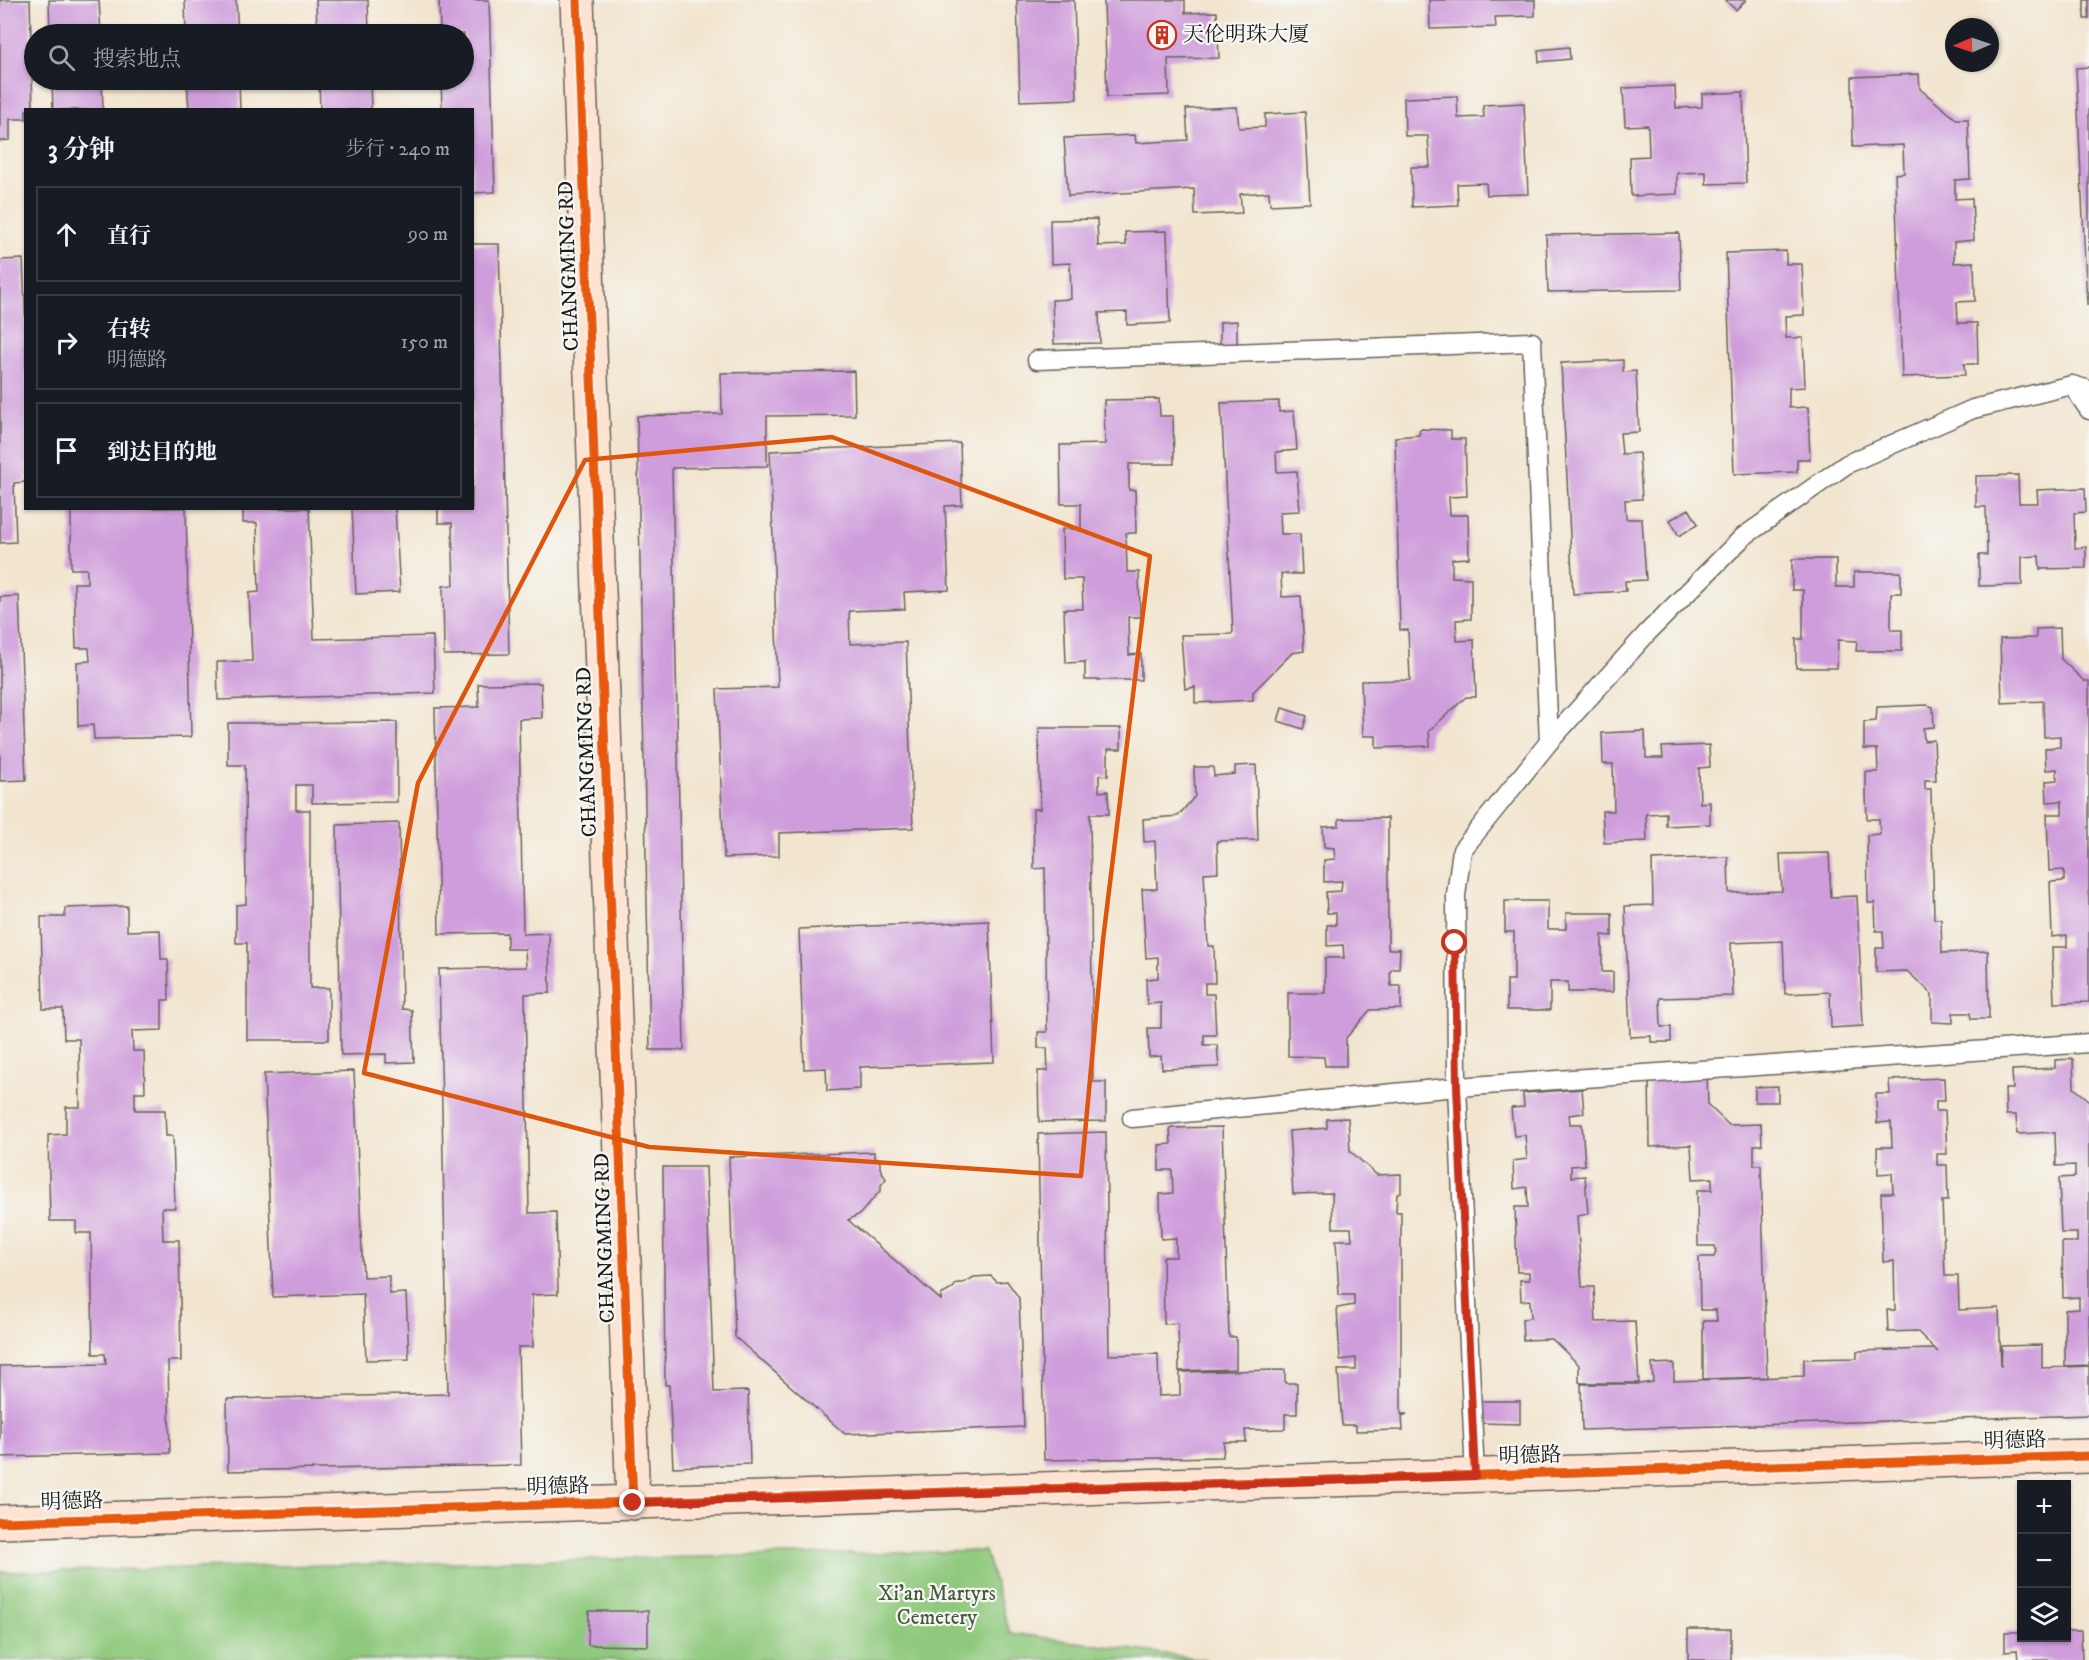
<!DOCTYPE html>
<html lang="zh">
<meta charset="utf-8">
<style>
:root{--surface:#171b24;--page:#242831;--text:#f1f3f6;--muted:#9ea1a6;--line:#363941}
body{margin:0;font-family:"IM FELL DW Pica","Noto Serif SC",serif;background:var(--page);color:var(--text)}
.controls{position:absolute;right:18px;bottom:18px;display:grid;overflow:hidden;border-radius:0px;box-shadow:0 2px 4px #0004}
.controls button{width:54px;height:54px;display:grid;place-items:center;padding:0;border:0;border-bottom:2px solid var(--line);background:var(--surface);color:var(--text);font:30px sans-serif}
.compass{position:absolute;left:1945px;top:18px;width:54px;height:54px;border-radius:50%;background:var(--surface);box-shadow:0 2px 4px #0004;rotate:268deg}
.stop{position:absolute;width:18px;height:18px;margin:-14px;border:4px solid #c8321e;border-radius:50%;background:#fff}
.stop.end{background:#c8321e;border-color:#fff;box-shadow:0 2px 6px #0008}
.list{margin:0;padding:0;list-style:none}
h2{display:flex;justify-content:space-between;align-items:center;height:78px;margin:0;padding:0 24px;font-size:26px}
h2 small{font-size:20px;font-weight:400;color:var(--muted)}
.list li{display:grid;grid-template-columns:39px 1fr auto;gap:18px;align-items:center;box-sizing:border-box;height:96px;margin:0 12px 12px;padding:0 12px;border:2px solid var(--line);border-radius:0px}
.list b{display:block;font-size:22px;white-space:nowrap}
.list p{margin:0;font-size:20px;white-space:nowrap;color:var(--muted)}
.list em{font-size:20px;font-style:normal;color:var(--muted)}
.icon{flex:none;width:33px;height:33px;fill:none;stroke:currentColor;stroke-width:2;stroke-linecap:round;stroke-linejoin:round}
.map{position:relative;flex:none;width:2089px;height:1660px;overflow:hidden}
.search{position:absolute;background:var(--surface);box-shadow:0 2px 4px #0004;left:24px;top:24px;width:450px;height:66px;display:flex;align-items:center;gap:15px;box-sizing:border-box;padding:0 21px;border-radius:33px;color:var(--muted);font-size:22px}
.panel{position:absolute;background:var(--surface);box-shadow:0 2px 4px #0004;left:24px;top:108px;width:450px;height:402px;border-radius:0px}
.map>svg:first-child{display:block}
.green{fill:#8fc97d;stroke:#56724c;stroke-width:1.5}
.building{fill:#cf9ddb}
.lines{fill:none;stroke-linecap:round;stroke-linejoin:round}
.lane-casing{stroke:#67625b;stroke-width:21}
.secondary-casing{stroke:#67625b;stroke-width:36}
.lane{stroke:#fff;stroke-width:18}
.secondary{stroke:#fde3d1;stroke-width:33}
.cycleway-casing{stroke:#f6f6f2;stroke-width:13}
.cycleway{stroke:#e8590c;stroke-width:9}
.route{stroke:#c8321e;stroke-width:8}
.marked{fill:none;stroke:#de560d;stroke-width:4.5;stroke-linejoin:round}
.labels{text-anchor:middle;dominant-baseline:central;stroke-width:4.5;stroke-linejoin:round;paint-order:stroke}
.poi-label{font-size:21px;fill:#1c1c1c;stroke:#f6f6f2;text-anchor:start}
.street-label{font-size:21px;fill:#1c1c1c;stroke:#f6f6f2}
.park-label{font-size:21px;fill:#44593e;stroke:#f6f6f2}
</style>
<div class="map">
<svg width="2089" height="1660" viewBox="0 0 2089 1660">
<rect width="100%" height="100%" fill="#f6f6f2"/>
<filter id="ink" filterUnits="userSpaceOnUse"><feTurbulence type="fractalNoise" baseFrequency=".0167" numOctaves="2"/><feDisplacementMap in="SourceGraphic" scale="12" xChannelSelector="R" yChannelSelector="G"/><feConvolveMatrix kernelMatrix="1 2 1 2 8 2 1 2 1" color-interpolation-filters="sRGB"/></filter>
<filter id="wash" filterUnits="userSpaceOnUse"><feTurbulence type="fractalNoise" baseFrequency=".008" numOctaves="4" result="noise"/><feDisplacementMap in="SourceGraphic" scale="24" xChannelSelector="R" yChannelSelector="G"/><feGaussianBlur stdDeviation="1.35" result="paint"/><feColorMatrix in="noise" values="0 0 0 0 0 0 0 0 0 0 0 0 0 0 0 0 0 1.4 0 .05"/><feComposite in="paint" operator="in"/></filter>
<g filter="url(#wash)">
<rect width="100%" height="100%" fill="#f2e5cf"/>
<path class="green" d="M985,1551L1010,1633L1208,1660H0V1572Z"/>
<g id="blocks">
<path class="building" d="M0,0H30L33,110H26V119H10V140L0,141Z
M49,0H99L101,34H50Z
M185,0H236L238,34H186Z
M316,0H368L369,34H317Z
M439,0H489L495,192L472,193V110H442L441,80H464V34H440Z
M1017,0H1074L1077,99L1020,101Z
M1104,0H1185V13L1217,12L1219,58L1168,59L1169,95L1107,97Z
M1429,0H1535V16L1495,17L1496,27L1430,29Z
M1725,0H1746L1736,10Z
M2084,0H2089V19H2084Z
M1569,47L1570,59L1539,62L1538,50Z
M2089,67V305H2087L2076,68Z
M1919,74L1920,89L1956,119H1968L1970,179L1955,180V199L1972,198L1974,240L1954,242V263L1974,262L1975,301L1957,302L1958,323H1977L1978,364H1964L1965,375L1902,377L1895,174L1904,173L1903,145L1853,147L1852,77Z
M52,80H102L103,110H53Z
M187,80H239L240,110H189Z
M319,80H370L371,110H320Z
M1675,86L1676,108L1702,107V94L1743,92L1746,183L1706,184V172L1677,173V194L1631,196L1630,157L1649,156L1648,125L1625,126L1623,88Z
M1457,96L1458,118L1484,117L1483,105L1524,103L1528,194L1487,195L1486,183L1457,184L1458,205L1412,207L1411,167H1430L1428,136H1405L1404,98Z
M1237,107L1239,128L1265,127V114L1305,112L1310,203L1270,205L1269,192L1240,194L1242,213L1195,215L1194,189L1068,196L1064,138L1135,135L1136,143L1188,140L1186,109Z
M1097,219L1098,246L1126,245L1125,232L1167,231L1170,323L1127,325V312L1099,313L1100,343L1054,344L1052,300L1071,299L1070,263L1051,264L1050,220Z
M1679,233L1681,290L1548,292L1546,235Z
M472,244H499L509,654L444,655L443,586L454,585L452,523H438V508H472Z
M1786,251V264H1802L1804,315L1785,316L1786,338H1803L1805,387L1789,388V408L1808,407L1810,459H1797V472L1734,474L1726,253Z
M23,259L26,330V482L14,483L16,542L0,543V260Z
M1237,321V357L1220,356V322Z
M1623,360V372L1636,371L1639,432L1620,433L1622,454L1639,453L1642,499L1625,500L1626,519H1642L1646,580L1625,581L1626,591L1573,594L1561,363Z
M854,371L855,415L767,416V466L672,468L684,1050H650L637,416L722,414L721,373Z
M1159,399L1160,416H1173L1174,464H1129V490H1135L1136,533H1126L1127,572H1139L1140,617H1128L1129,655L1141,654V680H1085V662L1066,663L1064,609H1083L1082,579H1063L1062,529H1081V504H1061L1060,445L1105,444L1104,400Z
M1279,401V412L1294,411L1297,450L1276,452L1277,472L1297,471L1300,511L1280,512L1281,534H1300L1302,574H1281L1282,597L1301,596L1304,651L1292,653L1253,692V700L1195,703V687L1185,689L1181,635L1231,634L1233,632L1221,403Z
M1420,429L1451,430V439H1465L1467,496L1449,497L1450,515H1468L1469,558L1452,559V577L1471,578V619L1456,620L1457,641L1474,640L1476,697H1466L1429,731L1430,746L1376,748V736H1363L1361,681L1410,680L1408,630H1400L1395,437L1419,435Z
M960,443L962,505L945,506L949,590L904,592L905,609L849,611L850,644L906,642L913,828L779,833V856L724,858L717,689L778,687L770,451Z
M2018,475L2019,503H2038L2037,490L2085,488L2086,512L2074,513L2075,548L2086,547V568L2040,569L2039,556L2022,557V585L1979,586V555H1987L1986,507H1976V476Z
M71,508H186L191,737L94,739L93,725L78,726L77,662L90,661L89,648H76L74,583H87V569H71Z
M243,508H309L314,639L433,636L435,693L218,700L217,662L252,661L249,593L259,592L257,523H243Z
M352,508H395L400,592L356,594Z
M1689,509L1698,524L1679,536L1670,520Z
M1792,559H1836V587H1854V572H1901V593H1891V630H1902V651H1856L1857,641L1838,640L1837,668H1796V639H1803V590H1792Z
M19,596L26,780L0,781V597Z
M2060,628L2061,659L2084,681H2089V1002L2054,1003L2052,947H2067V935L2052,937L2050,882L2064,881V870L2049,871L2047,814H2062V801L2047,802L2046,781L2057,780V769L2046,770L2045,748L2060,747V736L2044,737L2043,701L2002,703L2000,639L2036,638V629Z
M541,683L542,718L519,719L523,934L549,933L550,993L525,994L529,1213L556,1212L558,1294L532,1295L533,1347H518L521,1465L228,1471L227,1399L448,1394L439,969L526,967L525,949H507V933L439,934L435,708L479,707L478,684Z
M1927,705L1933,707L1934,727L1923,728L1924,741L1934,740L1936,780H1925V789H1931L1934,919H1941L1942,953L1988,951L1989,1019H1971L1970,1013H1953V1023L1932,1022V994L1907,971L1876,972V948H1884L1883,931H1876L1875,903H1868L1867,835L1880,834L1879,819H1867L1866,795V772H1878L1877,749H1864V722L1876,721L1877,707Z
M1282,708L1307,716L1303,729L1278,721Z
M397,722V802L312,803V785H296V810H310V988H329V1040H247V943H236V905L246,904L245,765H228V723Z
M1039,728H1121V749H1108V776L1099,775V792L1108,791L1109,814H1090L1093,1082H1106V1121L1039,1122L1038,1071H1048L1047,1048H1038V1032H1047L1045,868L1034,869L1033,809H1040Z
M1645,731L1646,758H1663L1662,747L1709,745L1710,767L1699,768L1700,803L1710,802V824L1666,826V813L1646,814L1647,841L1604,843L1602,811H1614L1613,764H1603L1602,733Z
M1256,765L1258,840L1217,841L1218,872L1204,873L1208,946H1214L1215,983H1205V994H1214L1216,1035H1204V1045H1217L1219,1067L1162,1069L1161,1056L1149,1057L1148,1028H1161V1003L1147,1004L1146,979L1158,978V957L1146,958L1142,889H1157L1155,841L1144,842L1143,819L1178,816L1195,796L1194,767H1213L1214,776L1235,774V766Z
M1388,818V949H1400L1399,969H1392L1390,972L1391,986H1401V1009L1370,1010L1346,1038V1066H1325L1324,1057L1288,1056V993H1325V958H1344L1343,945L1327,946V925H1336V913H1327L1326,892L1341,891L1342,881L1324,882V860L1335,859L1334,848L1324,847L1323,827L1339,826V819Z
M399,823L402,1009L412,1010L414,1062L386,1063V1054L341,1055L337,825Z
M1829,853L1831,897L1857,896L1863,1026L1831,1028L1830,992L1785,994L1783,941L1731,943L1733,996L1660,998L1661,1027H1671V1042H1651V1036L1630,1037L1625,906L1653,905L1652,860L1728,857L1729,893L1782,891L1780,854Z
M1505,901H1548V929H1566V913H1612V936L1602,935V972H1613V992H1568V982H1550V1010H1507V980H1514V932H1505Z
M127,906V931L160,930L161,959H168L169,1000H162V1030L132,1031L133,1051H144L145,1092H135V1110H165L166,1136H173L175,1208H162L163,1240H179L181,1361H168L170,1453L0,1457V1366L106,1364L105,1354H93L91,1233H76V1221H50L48,1135L66,1134V1107H80L79,1039H64L63,1009H43L41,917H65V908Z
M989,921L994,1062L860,1067V1089L827,1091L826,1068L804,1069L799,929Z
M2073,1059L2074,1088L2089,1100V1365L2065,1366V1310L2079,1309V1297L2063,1298L2062,1242H2077V1233H2061L2059,1178L2075,1177V1165L2056,1166L2055,1132L2017,1134L2016,1115H2006L2005,1089H2013L2012,1070L2055,1068V1060Z
M354,1071L363,1277L389,1276V1294L406,1293L409,1359L366,1360L363,1294L273,1297L264,1074Z
M1707,1072L1708,1105L1729,1125L1761,1124L1762,1145H1754V1165H1761L1767,1377L1703,1379V1321H1717L1716,1310H1700L1699,1257H1714L1716,1252L1715,1246H1698L1697,1190H1712V1178L1693,1179L1691,1145L1650,1147L1649,1074Z
M1944,1078L1945,1101H1936V1111H1945L1947,1154H1937V1165H1947L1948,1201H1942L1945,1276H1958L1959,1310L1999,1308L2001,1367L2002,1346L2042,1345V1368L2089,1366V1415L1582,1430L1581,1384H1639L1653,1382L1652,1364L1674,1363V1381L1804,1376V1359L1857,1358V1351L1934,1349L1938,1352L1917,1331L1888,1332L1887,1310H1895L1894,1261L1883,1262L1881,1193H1893L1892,1173L1878,1174L1877,1147H1892L1891,1122L1877,1123L1876,1094H1890L1889,1080Z
M1778,1086V1102H1755V1087Z
M1582,1089L1584,1113L1569,1115L1570,1124H1582L1585,1165L1571,1166V1177L1585,1176L1588,1214L1577,1216L1582,1287H1594L1596,1322L1635,1321L1639,1383H1581L1579,1382V1365L1552,1339L1523,1340L1522,1319L1531,1318L1530,1300L1521,1301L1520,1280H1529V1272H1517L1515,1207H1528L1527,1187L1514,1189L1513,1161L1527,1159L1525,1135L1514,1136L1511,1108L1524,1107L1523,1093Z
M1348,1118L1350,1151L1377,1175L1401,1174V1193L1397,1194L1396,1212H1401V1414H1407L1402,1416L1403,1430L1356,1431V1425H1342L1338,1370H1356V1358L1340,1360L1337,1308L1354,1305V1295H1339L1336,1240H1352L1351,1228H1333L1332,1193L1293,1194L1289,1131L1327,1128V1119Z
M1222,1127L1229,1337H1236V1369L1179,1371L1178,1323L1164,1324L1163,1257H1176V1238L1161,1239L1160,1194L1173,1193L1172,1170H1159V1145L1171,1144L1170,1128Z
M1106,1132L1109,1355L1158,1354L1159,1396L1180,1395V1372L1285,1370V1383H1297V1414H1285V1429L1245,1430L1246,1442H1224L1223,1457L1044,1460L1038,1134Z
M874,1152V1157L880,1162V1168L886,1179L881,1185V1190L860,1214L848,1220L941,1300V1295L952,1289L957,1283H963L974,1277L991,1276L997,1282L1007,1281L1019,1298L1024,1427L845,1434L735,1337L729,1157Z
M663,1167H706L714,1392L748,1391L750,1464L673,1467L669,1385H665Z
M1478,1401H1520V1424L1479,1423Z
M589,1611H648V1646L588,1645Z
M1688,1629H1731V1660H1688Z
M2066,1631H2081L2082,1660H2018L2017,1650L2005,1651V1632H2022V1638H2066Z"/>
</g>
</g>
<g filter="url(#ink)">
<use href="#blocks" fill-opacity="0" stroke="#67625b" stroke-width="1.5"/>
<g class="lines">
<g class="lane-casing">
<path id="lane" d="M1037,360L1532,342L1549,742
M2072,385L2089,410
M1132,1118L1457,1087L2089,1043
M1475,1476L1457,1087L1456,895L1462,850L1549,742L1648,632L1743,537L1847,464L1973,409L2072,385L2089,390"/>
</g>
<g class="secondary-casing">
<path id="secondary" d="M577,0L633,1503
M0,1522L2089,1456"/>
</g>
<use href="#lane" class="lane"/>
<use href="#secondary" class="secondary"/>
<g class="cycleway-casing">
<path id="cycleway" d="M577,0L633,1503
M0,1522L2089,1456"/>
</g>
<use href="#cycleway" class="cycleway"/>
</g>
</g>
<g class="lines" filter="url(#ink)">
<path class="route" d="M633,1503L1475,1476L1457,1087L1455,943"/>
</g>
<path class="marked" d="M832,437L1150,556L1103,940L1081,1176L649,1147L364,1073L418,783L585,460Z"/>
<defs>
<g id="building-ring" transform="scale(1.5)"><circle r="9.5" fill="#f6f6f2" stroke="#c8321e" stroke-width="1.5"/><path d="M-4-6H4V6H1V3H-1V6H-4ZM-2.5-4.3h1.7v1.8h-1.7ZM.8-4.3h1.7v1.8H.8ZM-2.5-1h1.7V.8h-1.7ZM.8-1h1.7V.8H.8Z" fill="#c8321e"/></g>
</defs>
<g fill-rule="evenodd">
<use href="#building-ring" x="1162" y="35"/>
</g>
<g class="labels">
<g class="poi-label">
<text x="1183" y="35">天伦明珠大厦</text>
</g>
<g class="street-label">
<text transform="translate(569 266) rotate(-92)">CHANGMING RD</text>
<text transform="translate(587 752) rotate(-92)">CHANGMING RD</text>
<text transform="translate(605 1238) rotate(-92)">CHANGMING RD</text>
<text transform="translate(2015 1441) rotate(-2)">明德路</text>
<text transform="translate(1530 1456) rotate(-2)">明德路</text>
<text transform="translate(558 1487) rotate(-2)">明德路</text>
<text transform="translate(72 1502) rotate(-2)">明德路</text>
</g>
<g class="park-label">
<text x="937" y="1594">Xi'an Martyrs<tspan x="937" dy="24">Cemetery</tspan></text>
</g>
</g>
</svg>
<div class="controls">
<button>+</button>
<button>−</button>
<button><svg class="icon" aria-label="layers" viewBox="0 0 24 24"><path d="M12 4l9 5-9 5-9-5zM3 14l9 5 9-5"/></svg></button>
</div>
<svg class="compass" viewBox="-18 -18 36 36"><path d="M0-13l5 13h-10z" fill="#e53935"/><path d="M0 13l5-13h-10z" fill="#9ea1a6"/></svg>
<div class="stop" style="left:1455px;top:943px"></div>
<div class="stop end" style="left:633px;top:1503px"></div>
<div class="search"><svg class="icon" aria-label="search" viewBox="0 0 24 24"><circle cx="10" cy="10" r="6"/><path d="M15 15l6 6"/></svg>搜索地点</div>
<section class="panel">
<h2>3 分钟<small>步行 · 240 m</small></h2>
<ul class="list">
<li><svg class="icon" aria-label="ahead" viewBox="0 0 24 24"><path d="M12 20V5M6 11l6-6 6 6"/></svg><div><b>直行</b></div><em>90 m</em></li>
<li><svg class="icon" aria-label="right" viewBox="0 0 24 24"><path d="M7 20v-9h11M14 6l5 5-5 5"/></svg><div><b>右转</b><p>明德路</p></div><em>150 m</em></li>
<li><svg class="icon" aria-label="arrive" viewBox="0 0 24 24"><path d="M6 21V4h12l-3 4 3 4H6"/></svg><div><b>到达目的地</b></div></li>
</ul>
</section>
</div>
